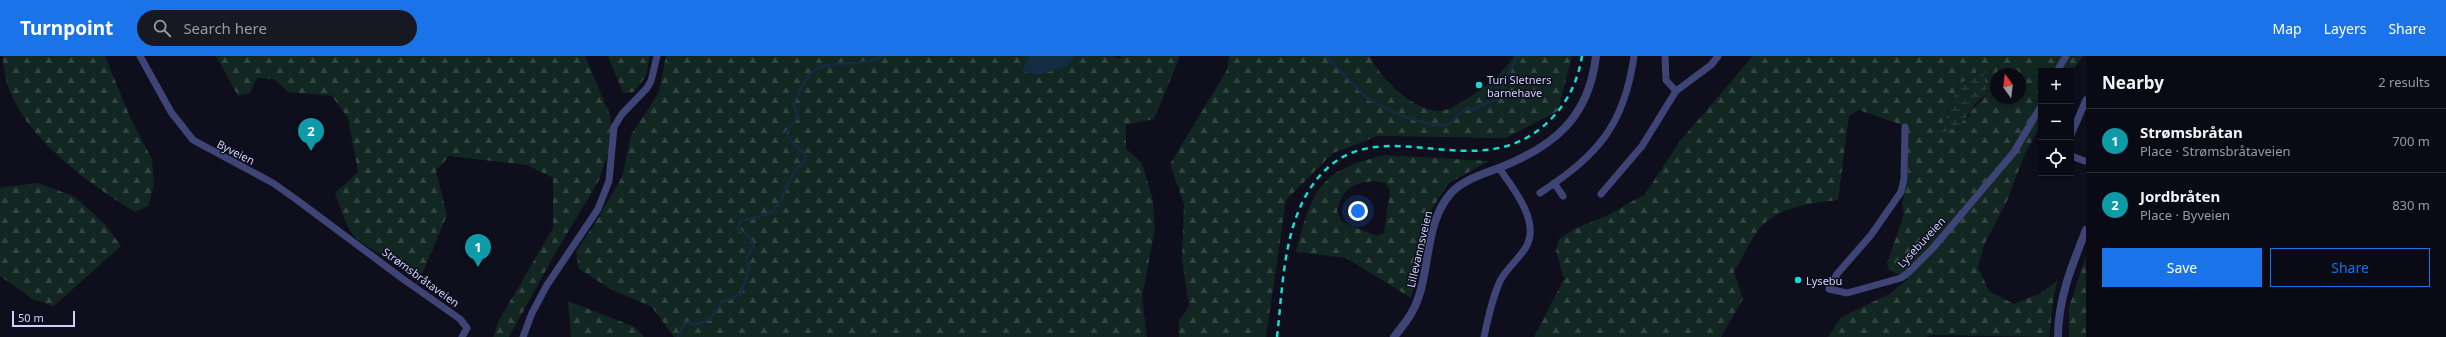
<!DOCTYPE html>
<meta charset="utf-8">
<style>
:root{--surface:#0a0a15;--page:#181822;--text:#f1f3f6;--muted:#999aa0;--line:#2a2b34;--accent:#1a73e8}
body{margin:0;font-family:"Noto Sans",sans-serif;background:var(--page);color:var(--text)}
.controls{position:absolute;right:12px;top:12px;display:grid;overflow:hidden;border-radius:0px;box-shadow:0 2px 6px #0003}
.controls button{width:36px;height:36px;display:grid;place-items:center;padding:0;border:0;border-bottom:1px solid var(--line);background:var(--surface);color:var(--text);font:20px sans-serif}
.compass{position:absolute;left:1990px;top:12px;width:36px;height:36px;border-radius:50%;background:var(--surface);box-shadow:0 2px 6px #0003;rotate:346deg}
.scale{position:absolute;left:12px;bottom:10px;width:63px;box-sizing:border-box;padding-left:4px;border:2px solid #cfd1fa;border-top:0;font-size:11px;line-height:14px;white-space:nowrap;color:#cfd1fa;-webkit-text-stroke:3px #0e0e1c;paint-order:stroke}
.you{position:absolute;left:1358px;top:155px;width:14px;height:14px;margin:-10px;border:3px solid #fff;border-radius:50%;background:#1a73e8;box-shadow:0 0 0 6px #1a73e833}
.badge{display:grid;place-items:center;width:26px;height:26px;border-radius:50%;background:var(--accent);color:#fff;font-size:13px;font-weight:700}
.pin{position:absolute;translate:-50% -33px;filter:drop-shadow(0 1px 2px #0008)}
.pin::after{content:'';position:absolute;top:21px;width:14px;height:12px;background:inherit;clip-path:polygon(0 0,100% 0,50% 100%)}
.list{margin:0;padding:0;list-style:none}
h2{display:flex;justify-content:space-between;align-items:center;height:52px;margin:0;padding:0 16px;font-size:17px}
h2 small{font-size:13px;font-weight:400;color:var(--muted)}
.list li{display:grid;grid-template-columns:26px 1fr auto;gap:12px;align-items:center;box-sizing:border-box;height:64px;padding:0 16px;border-top:1px solid var(--line)}
.list b{display:block;font-size:15px;white-space:nowrap}
.list p{margin:0;font-size:13px;white-space:nowrap;color:var(--muted)}
.list em{font-size:13px;font-style:normal;color:var(--muted)}
.actions{display:flex;gap:8px;padding:12px 16px}
.actions a{flex:1;padding:9px 0;border:1px solid var(--accent);border-radius:0px;text-align:center;font-size:14px;color:var(--accent)}
.actions .main{background:var(--accent);color:#fff}
.icon{flex:none;width:22px;height:22px;fill:none;stroke:currentColor;stroke-width:2;stroke-linecap:round;stroke-linejoin:round}
.map{position:relative;flex:none;width:2086px;height:281px;overflow:hidden}
header{display:flex;align-items:center;gap:24px;box-sizing:border-box;height:56px;padding:0 20px;background:var(--accent);color:#fff}
header strong{font-size:19px}
nav{display:flex;gap:22px;margin-inline-start:auto;font-size:14px}
.search{width:280px;height:36px;background:var(--page);display:flex;align-items:center;gap:10px;box-sizing:border-box;padding:0 14px;border-radius:22px;color:var(--muted);font-size:15px}
main{display:flex}
aside{flex:1;background:var(--surface)}
.map>svg:first-child{display:block}
.forest{fill:url(#forest-firs);fill-rule:evenodd}
.wetland{fill:url(#wetland-marsh)}
.water{fill:#132c41}
.lines{fill:none;stroke-linecap:round;stroke-linejoin:round}
.stream{stroke:#132c41;stroke-width:2.5}
.minor{stroke:#3e4576;stroke-width:7}
.tertiary{stroke:#3e4576;stroke-width:8}
.rail{stroke:#19dbd1;stroke-width:2.5;stroke-dasharray:6 5;stroke-linecap:butt}
.poi-dot{fill:#19dbd1;stroke:#0e0e1c;stroke-width:1.5}
.labels{text-anchor:middle;dominant-baseline:central;stroke-width:3;stroke-linejoin:round;paint-order:stroke}
.poi-label{font-size:11px;fill:#cfd1fa;stroke:#0e0e1c;text-anchor:start}
.street-label{font-size:11px;fill:#cfd1fa;stroke:#0e0e1c}
</style>
<header>
<strong>Turnpoint</strong>
<div class="search"><svg class="icon" aria-label="search" viewBox="0 0 24 24"><circle cx="10" cy="10" r="6"/><path d="M15 15l6 6"/></svg>Search here</div>
<nav><a>Map</a><a>Layers</a><a>Share</a></nav>
</header>
<main>
<div class="map">
<svg width="2086" height="281" viewBox="0 0 2086 281">
<defs>
<pattern id="forest-firs" width="22" height="20" patternUnits="userSpaceOnUse"><rect width="22" height="20" fill="#122622"/><path d="M5 1l3.5 6h-7zM16 11l3.5 6h-7z" fill="#334443"/></pattern>
<pattern id="wetland-marsh" width="20" height="14" patternUnits="userSpaceOnUse"><rect width="20" height="14" fill="#122622"/><path d="M1 5h8M5 5V1M11 12h8M15 12V8" fill="none" stroke="#334443"/></pattern>
</defs>
<rect width="100%" height="100%" fill="#0e0e1c"/>
<path class="forest" d="M3,0H105L130,61L152,103L154,129L148,150L135,156C82,123 3,68 3,0Z
M216,0H585L610,59L613,82L599,124L556,196L509,281H493L499,264L553,172V122L527,109L449,100L436,115L447,159L418,228C401,202 375,200 354,180C347,173 339,148 335,137L358,116L348,62L332,40L288,36L274,23L257,22L250,37L238,40Z
M608,0H650L646,20L634,36L623,37Z
M666,0H1029L1021,14L1069,10L1075,0H1114L1119,3L1121,0H1180L1154,63L1126,69V93L1142,107L1153,144L1155,173L1142,241L1147,281H674L652,251L614,235L579,213L576,195L595,167L622,121L631,79L659,36Z
M1229,0H1370C1379,22 1419,61 1445,54C1451,53 1457,48 1461,46C1484,33 1499,21 1514,0H1572L1558,55L1506,82L1378,80L1333,97L1286,144L1266,281H1179V265L1189,250L1182,203L1184,148L1170,108L1227,14Z
M1753,0H2083L2071,17V15H2041V68L2024,100L2007,145L1984,189L1978,211L1989,235L2014,248L2041,237L2058,224L2054,239L2049,281L1932,279L1926,281H1828L1840,262L1889,238L1908,223L1889,214L1887,207L1904,158L1902,148L1908,123V71L1859,54L1849,60L1838,144C1813,147 1782,150 1763,169C1752,179 1742,203 1734,216L1743,243L1721,281H1534L1564,223L1556,195L1559,183L1574,173L1608,159L1645,138L1680,85ZM1977,13L1984,17L1987,38L1971,55L1969,61L1940,74L1960,27L1976,20ZM1996,18H2020V42H1996Z
M1385,99L1489,105L1449,127L1431,154L1411,242L1346,202L1296,196C1312,135 1318,114 1385,99ZM1375,125L1385,127L1390,134L1384,177L1377,180L1342,166L1337,155C1343,132 1352,127 1375,125Z
M38,127L75,141L105,168L121,190L54,250L34,244L0,220V133L2,131Z
M2086,200V281H2069V251Z
M568,245L635,271L644,281H571Z"/>
<path class="wetland" d="M1988,11L1990,16L1984,17L1987,38C1967,49 1972,69 1942,77L1940,74L1960,27L1976,20L1977,13Z"/>
<path class="water" d="M1029,0H1075L1069,10L1038,19L1021,15Z"/>
<g class="lines">
<path class="stream" d="M1326,0L1368,43L1397,58L1432,69H1448L1464,54L1475,52L1500,42L1505,22L1511,14L1517,0
M678,281L683,269L690,266L695,269L710,263L722,246L741,238L749,213L746,202L754,191L751,183L737,172L741,165C749,162 767,161 773,155C787,141 788,115 805,106V98L795,90L786,76L798,61L793,48C798,39 803,26 810,18C826,1 862,13 883,0"/>
<path class="minor" d="M140,0L171,56L193,84L273,127L297,144L403,223L460,263L467,272L462,281
M1665,0L1666,24L1676,35
M2057,15L2066,0
M1905,71L1904,123L1901,136L1871,179L1837,218L1829,233L1847,237L1901,222L1909,216L1933,192L2014,96L2041,50
M2071,79L2086,44
M2071,100L2085,105
M1554,127L1563,140
M1540,137C1597,99 1624,71 1634,0
M1601,138L1642,90L1676,35L1711,9L1718,0
M523,281L532,257L547,229L598,153L609,125L614,71L622,58L647,32L651,25L657,0
M1484,281C1488,262 1492,243 1500,225C1506,213 1519,203 1526,191C1541,166 1513,132 1499,112"/>
<path class="tertiary" d="M1394,281C1404,268 1414,257 1419,240C1430,207 1426,165 1451,137C1463,124 1483,118 1499,112C1553,91 1589,62 1596,0
M2058,281C2058,243 2072,209 2086,174"/>
<path class="rail" d="M1277,281C1283,231 1283,169 1314,127C1376,43 1477,140 1552,62C1569,44 1578,24 1582,0"/>
</g>
<g class="poi-dot">
<circle cx="1479" cy="29" r="4"/>
<circle cx="1798" cy="224" r="4"/>
</g>
<g class="labels">
<g class="poi-label">
<text x="1487" y="23">Turi Sletners<tspan x="1487" dy="13">barnehave</tspan></text>
<text x="1806" y="224">Lysebu</text>
</g>
<g class="street-label">
<text transform="translate(236 96) rotate(27)">Byveien</text>
<text transform="translate(1921 186) rotate(-47)">Lysebuveien</text>
<text transform="translate(1419 193) rotate(-77)">Lillevannsveien</text>
<text transform="translate(421 221) rotate(36)">Strømsbråtaveien</text>
</g>
</g>
</svg>
<div class="controls">
<button>+</button>
<button>−</button>
<button><svg class="icon" aria-label="locate" viewBox="0 0 24 24"><circle cx="12" cy="12" r="6"/><path d="M12 2v4M12 18v4M2 12h4M18 12h4"/></svg></button>
</div>
<svg class="compass" viewBox="-18 -18 36 36"><path d="M0-13l5 13h-10z" fill="#e53935"/><path d="M0 13l5-13h-10z" fill="#999aa0"/></svg>
<div class="scale">50 m</div>
<div class="you"></div>
<div class="pin badge" style="left:478px;top:211px;background:#0f9aa8">1</div>
<div class="pin badge" style="left:311px;top:95px;background:#0f9aa8">2</div>
</div>
<aside>
<h2>Nearby<small>2 results</small></h2>
<ul class="list">
<li><span class="badge" style="background:#0f9aa8">1</span><div><b>Strømsbråtan</b><p>Place · Strømsbråtaveien</p></div><em>700 m</em></li>
<li><span class="badge" style="background:#0f9aa8">2</span><div><b>Jordbråten</b><p>Place · Byveien</p></div><em>830 m</em></li>
</ul>
<div class="actions"><a class="main">Save</a><a>Share</a></div>
</aside>
</main>
